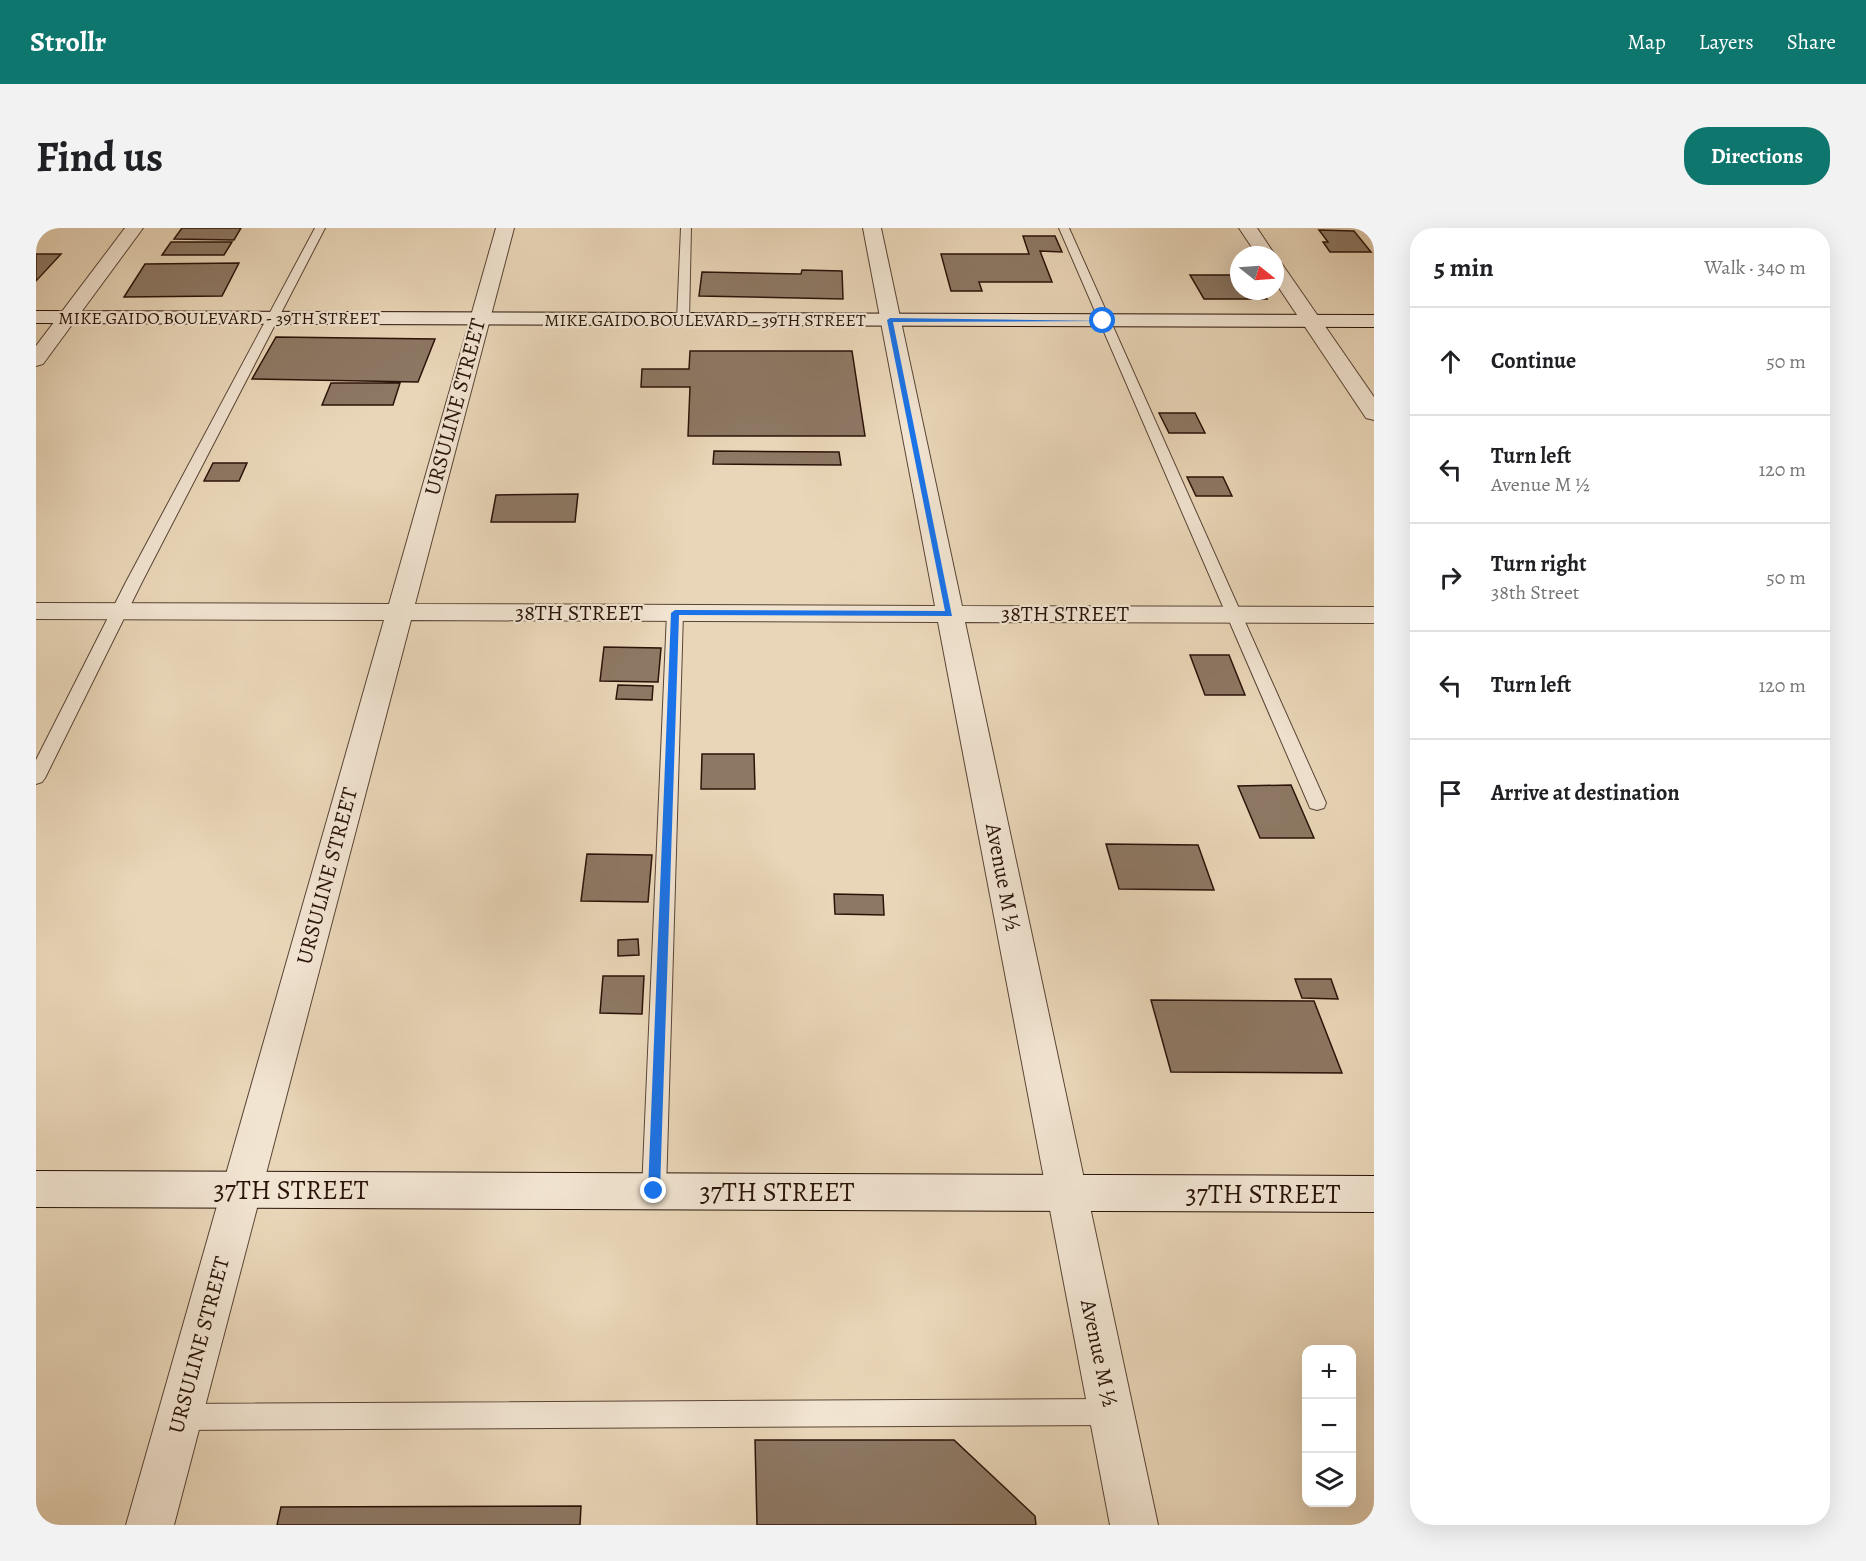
<!DOCTYPE html>
<meta charset="utf-8">
<style>
:root{--surface:#fff;--page:#f2f2f2;--text:#202124;--muted:#757577;--line:#e0e0e0;--accent:#0f766e}
body{margin:0;font-family:Alegreya,serif;background:var(--page);color:var(--text)}
.controls{position:absolute;right:18px;bottom:18px;display:grid;overflow:hidden;border-radius:12px;box-shadow:0 6px 24px #0002}
.controls button{width:54px;height:54px;display:grid;place-items:center;padding:0;border:0;border-bottom:2px solid var(--line);background:var(--surface);color:var(--text);font:30px sans-serif}
.compass{position:absolute;left:1194px;top:18px;width:54px;height:54px;border-radius:50%;background:var(--surface);box-shadow:0 6px 24px #0002;rotate:107deg}
.stop{position:absolute;width:18px;height:18px;margin:-14px;border:4px solid #1a73e8;border-radius:50%;background:#fff}
.stop.end{background:#1a73e8;border-color:#fff;box-shadow:0 2px 6px #0008}
.list{margin:0;padding:0;list-style:none}
h2{display:flex;justify-content:space-between;align-items:center;height:78px;margin:0;padding:0 24px;font-size:26px}
h2 small{font-size:20px;font-weight:400;color:var(--muted)}
.list li{display:grid;grid-template-columns:39px 1fr auto;gap:18px;align-items:center;box-sizing:border-box;height:108px;padding:0 24px;border-top:2px solid var(--line)}
.list b{display:block;font-size:22px;white-space:nowrap}
.list p{margin:0;font-size:20px;white-space:nowrap;color:var(--muted)}
.list em{font-size:20px;font-style:normal;color:var(--muted)}
.icon{flex:none;width:33px;height:33px;fill:none;stroke:currentColor;stroke-width:2;stroke-linecap:round;stroke-linejoin:round}
.map{position:relative;flex:none;width:1338px;height:1297px;overflow:hidden;border-radius:24px}
header{display:flex;align-items:center;gap:36px;box-sizing:border-box;height:84px;padding:0 30px;background:var(--accent);color:#fff}
header strong{font-size:28px}
nav{display:flex;gap:33px;margin-inline-start:auto;font-size:21px}
.intro{display:flex;align-items:center;justify-content:space-between;box-sizing:border-box;height:144px;padding:0 36px}
h1{margin:0;font-size:42px}
.button{padding:15px 27px;border-radius:24px;background:var(--accent);color:#fff;font-size:21px;font-weight:700}
main{display:flex;gap:36px;padding:0 36px}
aside{flex:1;background:var(--surface);border-radius:24px;box-shadow:0 6px 24px #0002}
.map>svg:first-child{display:block}
.building{fill:#8d7864;stroke:#2a1309;stroke-width:1.5}
.lines{fill:none;stroke-linecap:round;stroke-linejoin:round}
.service-casing{stroke:#5a4435;stroke-width:2}
.minor-casing{stroke:#5a4435;stroke-width:2}
.secondary-casing{stroke:#2a1309;stroke-width:2}
.service{fill:#f1e4d1;fill-rule:evenodd}
.minor{fill:#f1e4d1;fill-rule:evenodd}
.secondary{fill:#f1e4d1;fill-rule:evenodd}
.route{fill:#1a73e8}
.labels{text-anchor:middle;dominant-baseline:central;stroke-width:4.5;stroke-linejoin:round;paint-order:stroke}
.far-street-label{font-size:18px;fill:#2a1309;stroke:#f1e4d1}
.street-label{font-size:22px;fill:#2a1309;stroke:#f1e4d1}
.near-street-label{font-size:27px;fill:#2a1309;stroke:#f1e4d1}
</style>
<header>
<strong>Strollr</strong>
<nav><a>Map</a><a>Layers</a><a>Share</a></nav>
</header>
<div class="intro"><h1>Find us</h1><a class="button">Directions</a></div>
<main>
<div class="map">
<svg width="1338" height="1297" viewBox="0 0 1338 1297">
<rect width="100%" height="100%" fill="#e9d6b8"/>
<filter id="stains"><feTurbulence type="fractalNoise" baseFrequency=".00333" numOctaves="4"/><feColorMatrix values="0 0 0 0 .2 0 0 0 0 .09 0 0 0 0 .02 0 0 0 .5 -.17"/></filter>
<radialGradient id="worn" r=".72"><stop offset=".6" stop-color="#630" stop-opacity="0"/><stop offset="1" stop-color="#630" stop-opacity=".3"/></radialGradient>
<path class="building" d="M146,0H205L198,12L138,11Z
M1283,2L1318,3L1335,24H1294L1287,14H1292Z
M987,8H1019L1026,24L1004,23L1016,54H943L946,63H915L905,26H993Z
M135,14H196L188,27H126Z
M0,26H25L0,53Z
M203,35L186,68L88,69L109,36Z
M766,42L806,43L807,71L663,68L666,44L765,46Z
M1154,47H1203V63H1226L1231,71H1168Z
M240,109L399,111L382,154L216,151Z
M654,123H816L829,208H652L654,159H605L606,141H653Z
M295,155H364L357,177H286Z
M1123,185H1159L1169,205H1133Z
M678,223L803,224L805,237L677,236Z
M177,235H211L203,253H168Z
M1151,249H1187L1196,268H1160Z
M542,266L539,294H455L460,267Z
M568,419L625,420L622,454L564,453Z
M1154,427H1193L1209,467H1169Z
M582,457L617,458L616,472L580,471Z
M666,526H718L719,561H665Z
M1255,557L1278,610H1224L1202,558Z
M1070,616L1162,617L1178,662L1083,661Z
M551,626L616,627L612,674L545,673Z
M798,666L847,667L848,687L799,686Z
M602,711L603,727L582,728V712Z
M567,748H608L606,786L564,785Z
M1259,751H1295L1302,771L1266,770Z
M1115,772L1278,773L1306,845L1135,844Z
M719,1212H918L999,1288L1000,1297H721Z
M545,1278L544,1297H241L245,1279Z"/>
<g class="lines">
<g class="service-casing">
<path id="service" d="M279,0H289L106,354L9,550L6,554L0,556V532L90,354Z
M645,0H655L653,92L647,96L641,92Z
M1023,0H1033L1290,575L1288,580L1281,582L1274,580L1272,575Z
M639,380L647,385L630,963L626,971L618,974L610,971L606,963L631,385Z
M1075,1171L1084,1175L1088,1184L1084,1193L1075,1197L144,1202L135,1198L131,1189L135,1180L144,1176Z"/>
</g>
<g class="minor-casing">
<path id="minor" d="M89,0H107L7,136L0,138V118Z
M460,0H478L379,376L899,378L827,0H845L926,378L1338,379V395L929,394L1122,1297H1074L902,394L375,392L138,1297H90L348,392L0,391V375L353,376Z
M1203,0H1221L1239,27H1221Z
M1239,34L1246,36L1338,169V192L1330,190L1239,54Z"/>
</g>
<g class="secondary-casing">
<path id="secondary" d="M0,83L1338,87V99L0,95Z
M0,943L1338,948V984L0,979Z"/>
</g>
<use href="#service" class="service"/>
<use href="#minor" class="minor"/>
<use href="#secondary" class="secondary"/>
</g>
<path class="route" d="M854,90L1070,93L857,94L916,388L643,387L624,963L618,969L612,963L635,385L639,382L909,383L851,92Z"/>
<g class="labels">
<g class="far-street-label">
<text x="183" y="90">MIKE GAIDO BOULEVARD - 39TH STREET</text>
<text x="669" y="92">MIKE GAIDO BOULEVARD - 39TH STREET</text>
</g>
<g class="street-label">
<text transform="translate(419 179) rotate(-75)">URSULINE STREET</text>
<text x="543" y="385">38TH STREET</text>
<text x="1029" y="386">38TH STREET</text>
<text transform="translate(291 648) rotate(-75)">URSULINE STREET</text>
<text transform="translate(967 649) rotate(79)">Avenue M ½</text>
<text transform="translate(163 1117) rotate(-75)">URSULINE STREET</text>
<text transform="translate(1063 1125) rotate(78)">Avenue M ½</text>
</g>
<g class="near-street-label">
<text x="255" y="962">37TH STREET</text>
<text x="741" y="964">37TH STREET</text>
<text x="1227" y="966">37TH STREET</text>
</g>
</g>
<rect width="100%" height="100%" filter="url(#stains)"/>
<rect width="100%" height="100%" fill="url(#worn)"/>
</svg>
<div class="controls">
<button>+</button>
<button>−</button>
<button><svg class="icon" aria-label="layers" viewBox="0 0 24 24"><path d="M12 4l9 5-9 5-9-5zM3 14l9 5 9-5"/></svg></button>
</div>
<svg class="compass" viewBox="-18 -18 36 36"><path d="M0-13l5 13h-10z" fill="#e53935"/><path d="M0 13l5-13h-10z" fill="#757577"/></svg>
<div class="stop" style="left:1067px;top:93px"></div>
<div class="stop end" style="left:618px;top:963px"></div>
</div>
<aside>
<h2>5 min<small>Walk · 340 m</small></h2>
<ul class="list">
<li><svg class="icon" aria-label="ahead" viewBox="0 0 24 24"><path d="M12 20V5M6 11l6-6 6 6"/></svg><div><b>Continue</b></div><em>50 m</em></li>
<li><svg class="icon" aria-label="left" viewBox="0 0 24 24"><path d="M17 20v-9H6M10 6l-5 5 5 5"/></svg><div><b>Turn left</b><p>Avenue M ½</p></div><em>120 m</em></li>
<li><svg class="icon" aria-label="right" viewBox="0 0 24 24"><path d="M7 20v-9h11M14 6l5 5-5 5"/></svg><div><b>Turn right</b><p>38th Street</p></div><em>50 m</em></li>
<li><svg class="icon" aria-label="left" viewBox="0 0 24 24"><path d="M17 20v-9H6M10 6l-5 5 5 5"/></svg><div><b>Turn left</b></div><em>120 m</em></li>
<li><svg class="icon" aria-label="arrive" viewBox="0 0 24 24"><path d="M6 21V4h12l-3 4 3 4H6"/></svg><div><b>Arrive at destination</b></div></li>
</ul>
</aside>
</main>
